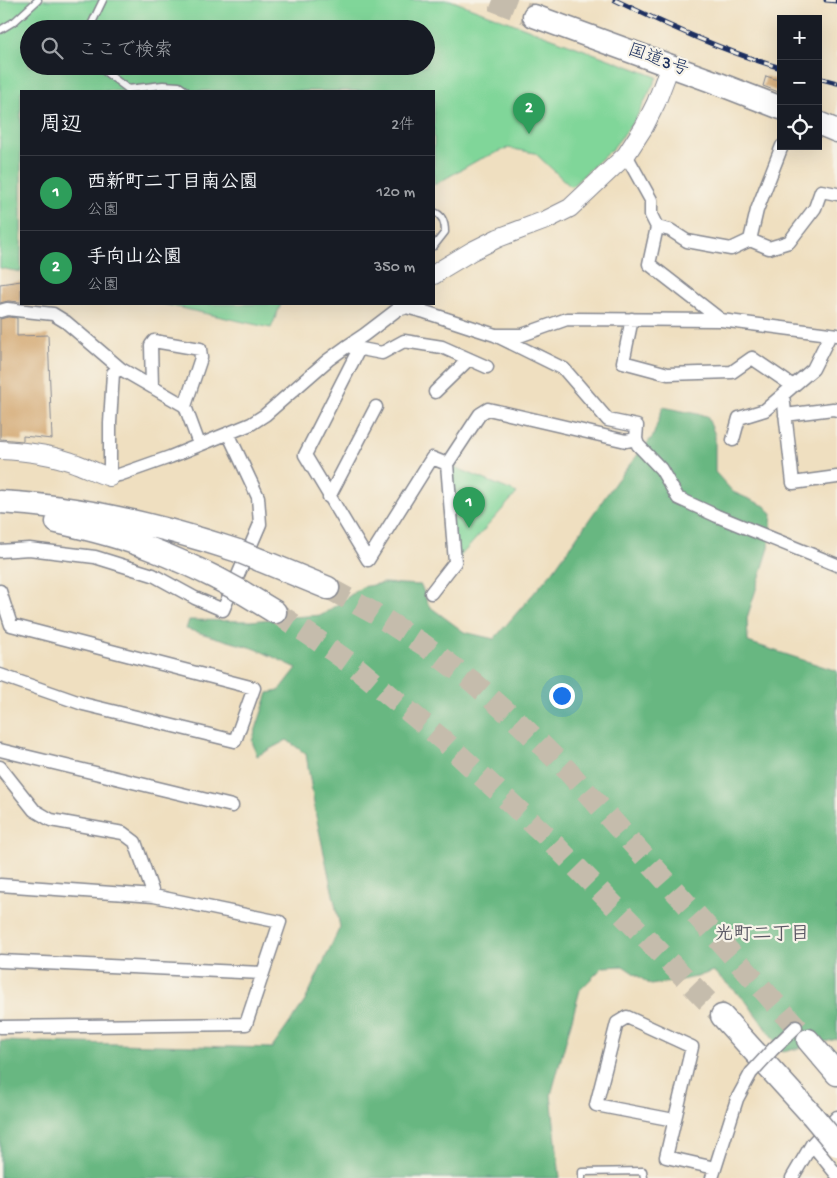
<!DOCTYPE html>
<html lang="ja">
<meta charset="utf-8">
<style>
:root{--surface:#171b24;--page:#242831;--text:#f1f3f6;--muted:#9ea1a6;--line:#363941;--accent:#d1495b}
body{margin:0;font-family:"Gochi Hand","Klee One",sans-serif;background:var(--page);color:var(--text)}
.controls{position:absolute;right:15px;top:15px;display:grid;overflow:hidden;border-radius:0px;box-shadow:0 5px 20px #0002}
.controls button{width:45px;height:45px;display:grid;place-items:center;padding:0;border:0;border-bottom:1px solid var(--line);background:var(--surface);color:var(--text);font:25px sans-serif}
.you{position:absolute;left:561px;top:695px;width:18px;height:18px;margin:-12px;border:4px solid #fff;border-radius:50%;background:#1a73e8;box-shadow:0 0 0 8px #1a73e833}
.badge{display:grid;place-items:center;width:32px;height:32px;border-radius:50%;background:var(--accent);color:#fff;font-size:16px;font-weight:700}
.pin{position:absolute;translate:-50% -41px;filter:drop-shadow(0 1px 2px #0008)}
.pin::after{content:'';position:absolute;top:26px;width:18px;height:15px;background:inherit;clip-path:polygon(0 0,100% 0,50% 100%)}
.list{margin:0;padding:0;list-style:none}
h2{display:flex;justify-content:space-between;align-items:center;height:65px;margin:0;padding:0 20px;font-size:21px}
h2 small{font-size:16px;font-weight:400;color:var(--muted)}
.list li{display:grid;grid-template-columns:32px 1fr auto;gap:15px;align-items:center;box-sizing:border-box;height:75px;padding:0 20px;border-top:1px solid var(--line)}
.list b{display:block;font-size:19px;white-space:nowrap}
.list p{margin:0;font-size:16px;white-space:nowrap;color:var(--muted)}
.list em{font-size:16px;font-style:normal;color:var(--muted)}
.icon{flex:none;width:28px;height:28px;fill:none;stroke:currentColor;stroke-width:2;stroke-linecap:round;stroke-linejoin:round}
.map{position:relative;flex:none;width:837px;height:1178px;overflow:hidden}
.search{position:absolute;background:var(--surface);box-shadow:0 5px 20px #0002;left:20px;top:20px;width:415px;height:55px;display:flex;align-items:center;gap:12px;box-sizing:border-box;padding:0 18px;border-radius:28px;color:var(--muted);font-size:19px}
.panel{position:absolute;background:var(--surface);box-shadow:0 5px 20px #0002;left:20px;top:90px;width:415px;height:215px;border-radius:0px}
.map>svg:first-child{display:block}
.green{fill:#80d699;stroke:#4e827c;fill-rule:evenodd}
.forest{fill:#68b781;stroke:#427370}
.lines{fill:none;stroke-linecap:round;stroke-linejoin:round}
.stream{stroke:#56b1d4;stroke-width:3}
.building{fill:#d3a771}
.highway-tunnel{stroke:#c5bcac;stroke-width:22;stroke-dasharray:22 11;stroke-linecap:butt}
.lane-casing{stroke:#85878f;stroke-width:9}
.street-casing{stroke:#85878f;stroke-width:15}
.secondary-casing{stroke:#85878f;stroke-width:20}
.highway-casing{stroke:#85878f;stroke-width:25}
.lane{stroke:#fff;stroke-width:6}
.street{stroke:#fff;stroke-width:12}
.secondary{stroke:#fff;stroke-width:18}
.highway{stroke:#fff;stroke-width:22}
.rail-casing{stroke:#1b2f5e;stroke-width:5}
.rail{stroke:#f7f3e8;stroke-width:3;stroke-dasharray:9;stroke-linecap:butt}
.street-bridge-casing{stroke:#85878f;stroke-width:15;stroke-linecap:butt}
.highway-bridge-casing{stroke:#85878f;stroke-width:25;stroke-linecap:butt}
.street-bridge{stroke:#fff;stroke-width:12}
.highway-bridge{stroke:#fff;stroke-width:22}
.labels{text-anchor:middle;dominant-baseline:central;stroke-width:4.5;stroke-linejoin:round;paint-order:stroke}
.street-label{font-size:18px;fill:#1b2f5e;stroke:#f7f3e8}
.neighbourhood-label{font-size:19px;font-weight:bold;fill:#5b5965;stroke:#f7f3e8}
</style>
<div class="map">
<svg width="837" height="1178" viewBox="0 0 837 1178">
<rect width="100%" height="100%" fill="#f7f3e8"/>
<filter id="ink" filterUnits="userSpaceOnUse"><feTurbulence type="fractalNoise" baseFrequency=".02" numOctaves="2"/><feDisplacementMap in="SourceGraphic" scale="10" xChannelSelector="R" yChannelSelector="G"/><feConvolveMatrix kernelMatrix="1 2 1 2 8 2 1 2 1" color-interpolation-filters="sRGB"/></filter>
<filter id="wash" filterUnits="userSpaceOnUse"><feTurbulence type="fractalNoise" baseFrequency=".0096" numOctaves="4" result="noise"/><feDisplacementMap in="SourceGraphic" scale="20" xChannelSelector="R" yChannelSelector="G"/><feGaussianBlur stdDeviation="1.12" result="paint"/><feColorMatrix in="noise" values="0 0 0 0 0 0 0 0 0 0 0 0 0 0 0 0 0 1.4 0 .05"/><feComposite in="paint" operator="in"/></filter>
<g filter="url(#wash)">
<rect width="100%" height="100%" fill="#efdfc0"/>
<path class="green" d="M0,0H450L657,77L635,120L613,148L571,187L535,153L508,148L478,160L434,185V91H21V272L0,268ZM29,29H426V66H29Z
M163,304H281L271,328Z
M447,464L517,493L455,562Z"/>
<path class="forest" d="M663,407L707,416L715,435V472L733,492L765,506L772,514L769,548L747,618L748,642L837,671V1039L783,1052L745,1000L713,971L697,977L651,985L623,966L603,967L580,990L551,1095L560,1178H0V1041L272,1048L305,1001L340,927L316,816L306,754L287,740L257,756L252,741L268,693L279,691L297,668L256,649L186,629L189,620L251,621L292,617L322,615L362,587L383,583L421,585L429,606L464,632L494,639L553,571L617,480L653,436Z"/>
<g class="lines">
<path class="stream" d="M0,317H24
M33,318L47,321"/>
</g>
<g id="blocks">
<path class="building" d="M766,76L781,81V93L763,86Z
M21,281V302L8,301L0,303V284Z
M8,317L17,318V336L48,335L52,439L23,436V441L0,439V319Z"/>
</g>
</g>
<g filter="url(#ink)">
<use href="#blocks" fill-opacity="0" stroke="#85878f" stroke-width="1"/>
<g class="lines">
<path class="highway-tunnel" d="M493,0L534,16
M328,588L374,613L424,645L473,682L520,724L566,769L808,1040
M275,612L316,639L357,668L444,741L545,835L722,1016"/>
<g class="lane-casing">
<path id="lane" d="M91,29V25L103,0
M0,30L15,21L38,0
M99,66L100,68L128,89L163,85L179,86L186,91
M434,212C443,215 445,224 445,232L434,246
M582,1178V1172L643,1171L644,1178"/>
</g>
<g class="street-casing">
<path id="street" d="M626,155L651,200V215L657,227L649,264L721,320
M657,227L670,230L687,241L731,249L750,240L769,248L789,242L815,208L821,191L837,194
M750,240L757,210L782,146
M0,311L7,309L53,314L66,322L121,369
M632,319L623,362L668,374L732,372L752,358L793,386
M497,335H522L567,319L721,320L837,335
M351,347L382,353L404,341L442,347L487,367
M359,349L305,455L368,560L432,458L447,464
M152,387L151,345L154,341L200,349L201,358L185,406
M435,392L469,359
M783,395L793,483L837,477
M785,415L833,409L837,410
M733,440L739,418L765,410L813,369L830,335
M199,444L185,406L121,369L113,373L110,423V477L119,475L170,457L251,424L265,415L328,360L346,347L364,335L402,306L425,312L495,335L564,369L608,420L637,426L636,439L638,445L661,469L678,498L717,516L837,565
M329,497L376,407
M0,551L29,549L95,557L153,575L195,598L223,610L260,524L258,497L228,433
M0,591L11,625L254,688L235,741L83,704L0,675
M431,593L455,562L447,464L480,414L488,409L626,441L636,439
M0,750L232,806
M0,767L34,810L51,820L123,833L135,842L154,896
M0,885L154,896L280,922L246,1024L0,1027
M0,961L263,973
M774,1048L796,1027
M674,1120L596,1105L617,1023L627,1017L692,1047L666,1157L715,1168
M812,1144L837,1175
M712,1178L737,1099L751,1073
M792,1178L812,1144L837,1117"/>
</g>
<g class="secondary-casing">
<path id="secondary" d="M434,275L442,269L472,251L498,238L546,220L570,208L626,155L644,127L656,103L670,66
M402,306L404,304
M0,450C25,451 54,455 77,464C88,468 98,474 110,477"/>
</g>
<g class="highway-casing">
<path id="highway" d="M534,16L709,80L781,108
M818,123L837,131
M0,502C79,506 163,526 238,551
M57,522C89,529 121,537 151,549C174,558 196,568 218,579
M260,560L328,588
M242,592L275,612
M722,1016L812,1115
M808,1040L837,1074"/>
</g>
<use href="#lane" class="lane"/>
<use href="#street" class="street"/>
<use href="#secondary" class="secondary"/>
<use href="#highway" class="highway"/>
<g class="rail-casing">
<path id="rail" d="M615,0C669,26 723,51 781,68
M826,0L837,1
M818,78L837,83"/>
</g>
<use href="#rail" class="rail"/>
<g class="street-bridge-casing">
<path id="street-bridge" d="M751,1073L774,1048"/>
</g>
<g class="highway-bridge-casing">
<path id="highway-bridge" d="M238,551L260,560
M218,579L242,592
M812,1115L837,1145"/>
</g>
<use href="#street-bridge" class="street-bridge"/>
<use href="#highway-bridge" class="highway-bridge"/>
</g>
</g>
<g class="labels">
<g class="street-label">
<text transform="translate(658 61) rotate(20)">国道3号</text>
</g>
<g class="neighbourhood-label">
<text x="762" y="935">光町二丁目</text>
</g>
</g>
</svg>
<div class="controls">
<button>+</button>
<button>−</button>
<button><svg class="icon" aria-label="locate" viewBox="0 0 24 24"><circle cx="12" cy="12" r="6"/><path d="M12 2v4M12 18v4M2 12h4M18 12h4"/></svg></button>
</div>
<div class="you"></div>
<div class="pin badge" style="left:469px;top:528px;background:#2e9e5b">1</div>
<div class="pin badge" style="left:529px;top:134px;background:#2e9e5b">2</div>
<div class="search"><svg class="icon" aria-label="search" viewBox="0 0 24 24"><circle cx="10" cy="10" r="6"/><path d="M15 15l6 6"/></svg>ここで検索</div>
<section class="panel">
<h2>周辺<small>2件</small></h2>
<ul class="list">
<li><span class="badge" style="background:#2e9e5b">1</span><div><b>西新町二丁目南公園</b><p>公園</p></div><em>120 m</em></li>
<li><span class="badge" style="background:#2e9e5b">2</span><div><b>手向山公園</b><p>公園</p></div><em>350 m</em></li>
</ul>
</section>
</div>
